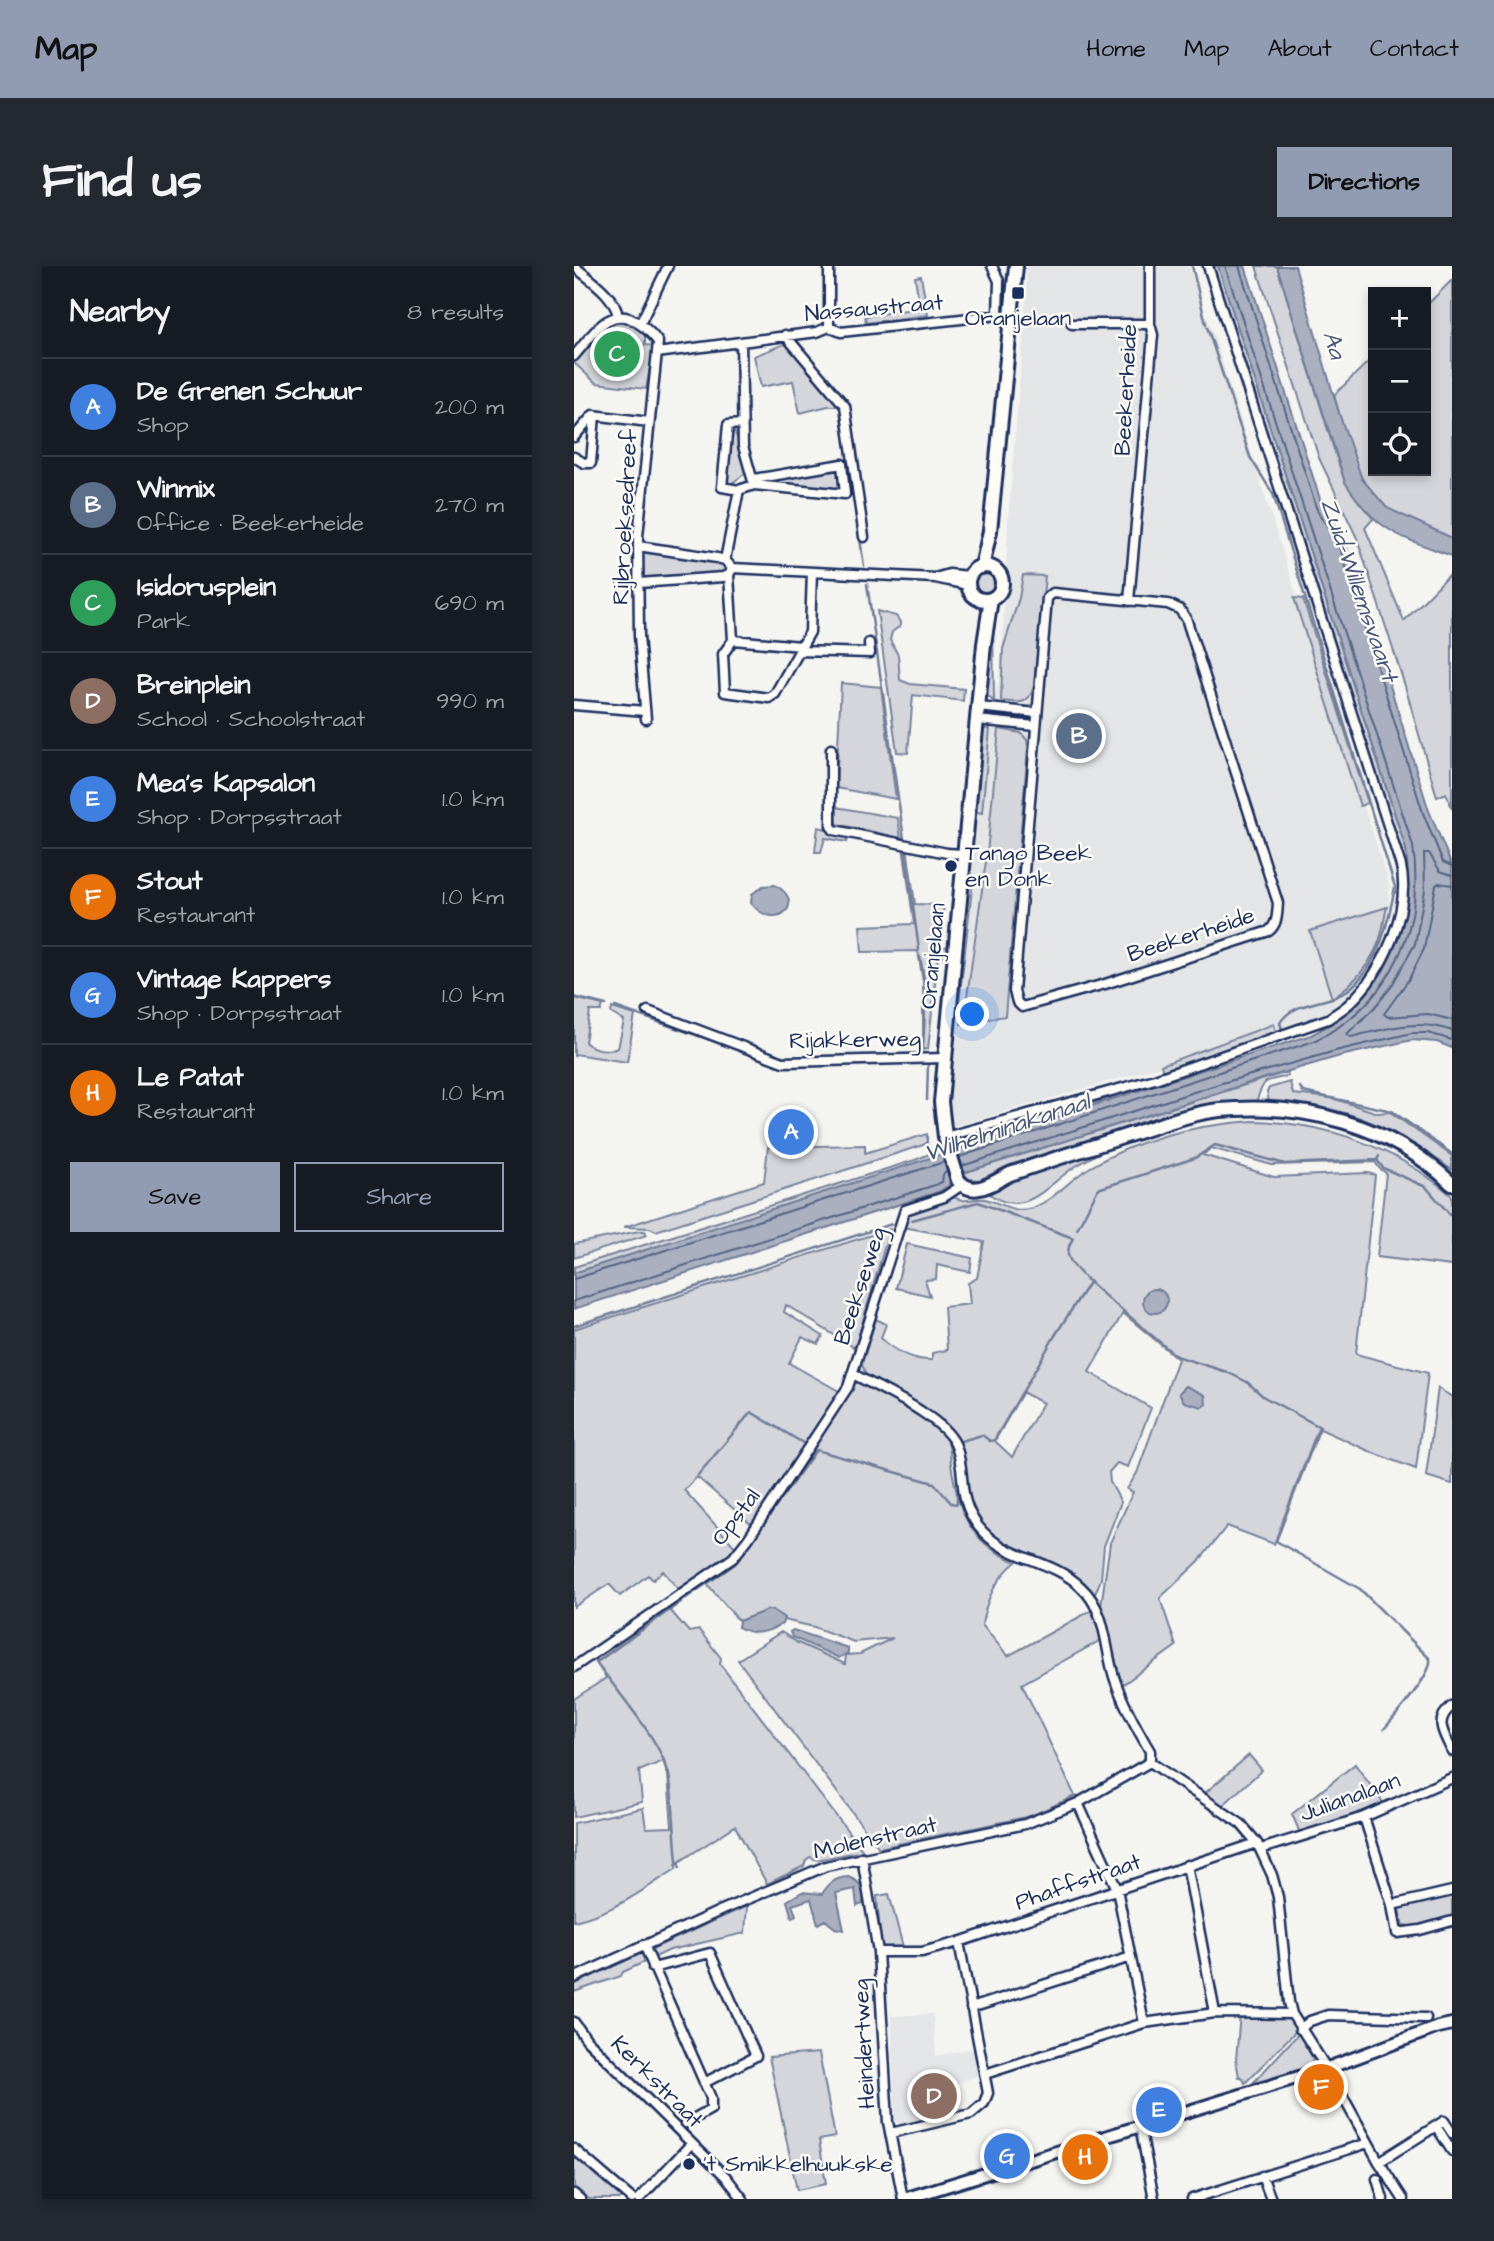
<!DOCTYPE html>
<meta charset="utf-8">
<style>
:root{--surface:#171b24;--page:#242831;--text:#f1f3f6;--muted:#9ea1a6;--line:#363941;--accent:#919bb2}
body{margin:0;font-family:"Architects Daughter",sans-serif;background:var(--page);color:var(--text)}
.controls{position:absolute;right:21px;top:21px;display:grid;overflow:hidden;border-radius:0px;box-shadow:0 4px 10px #0003}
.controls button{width:63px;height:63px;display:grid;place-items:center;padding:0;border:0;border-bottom:2px solid var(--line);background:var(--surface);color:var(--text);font:35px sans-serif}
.you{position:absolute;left:399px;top:749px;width:24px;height:24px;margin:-18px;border:5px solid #fff;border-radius:50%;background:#1a73e8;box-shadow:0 0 0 10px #1a73e833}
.badge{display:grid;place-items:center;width:46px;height:46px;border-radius:50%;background:var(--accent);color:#fff;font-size:23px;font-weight:700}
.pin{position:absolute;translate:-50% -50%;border:4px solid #fff;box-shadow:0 2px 7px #0006}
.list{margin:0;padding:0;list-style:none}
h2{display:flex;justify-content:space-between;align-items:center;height:91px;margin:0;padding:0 28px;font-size:30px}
h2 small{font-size:23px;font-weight:400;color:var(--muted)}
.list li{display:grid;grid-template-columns:46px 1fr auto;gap:21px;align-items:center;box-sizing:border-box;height:98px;padding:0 28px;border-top:2px solid var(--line)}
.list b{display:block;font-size:26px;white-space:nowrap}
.list p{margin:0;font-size:23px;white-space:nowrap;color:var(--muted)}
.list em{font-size:23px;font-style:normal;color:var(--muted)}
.actions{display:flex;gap:14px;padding:21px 28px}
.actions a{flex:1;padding:16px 0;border:2px solid var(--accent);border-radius:0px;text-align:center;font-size:24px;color:var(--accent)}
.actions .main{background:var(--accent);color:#111}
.icon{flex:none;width:38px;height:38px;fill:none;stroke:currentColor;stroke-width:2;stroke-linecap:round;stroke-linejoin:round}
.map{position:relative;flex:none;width:878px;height:1933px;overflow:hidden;border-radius:0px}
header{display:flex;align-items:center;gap:42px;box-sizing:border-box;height:98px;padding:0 35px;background:var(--accent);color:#111}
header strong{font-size:33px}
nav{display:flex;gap:38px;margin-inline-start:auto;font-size:24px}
.intro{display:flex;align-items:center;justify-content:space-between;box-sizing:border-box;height:168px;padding:0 42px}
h1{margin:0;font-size:49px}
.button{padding:18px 32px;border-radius:0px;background:var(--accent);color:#111;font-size:24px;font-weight:700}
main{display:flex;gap:42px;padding:0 42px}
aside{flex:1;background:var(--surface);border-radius:0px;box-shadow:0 4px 10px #0003}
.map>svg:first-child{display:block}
.built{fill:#e4e5e6}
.green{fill:#d4d6db;stroke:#78829c;stroke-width:2;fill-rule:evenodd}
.water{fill:#aab0bf;stroke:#717c98;stroke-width:2}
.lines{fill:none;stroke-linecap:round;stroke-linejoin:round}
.shore{stroke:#546385;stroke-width:2}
.stream{stroke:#717c98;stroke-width:2.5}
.minor-casing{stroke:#1b2f5e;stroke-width:13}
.tertiary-casing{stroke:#1b2f5e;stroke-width:16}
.secondary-casing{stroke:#1b2f5e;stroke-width:18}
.minor{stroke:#fdfcf7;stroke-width:8}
.tertiary{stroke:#fdfcf7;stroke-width:10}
.secondary{stroke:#fdfcf7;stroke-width:12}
.poi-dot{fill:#1b2f5e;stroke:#fdfcf7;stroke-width:2.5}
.labels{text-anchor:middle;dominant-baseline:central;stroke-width:5;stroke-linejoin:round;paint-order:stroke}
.street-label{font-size:23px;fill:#1b2f5e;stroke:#fdfcf7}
.poi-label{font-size:23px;fill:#1b2f5e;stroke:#fdfcf7;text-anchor:start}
.water-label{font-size:24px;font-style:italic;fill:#46567b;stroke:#fdfcf7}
</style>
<header>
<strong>Map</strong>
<nav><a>Home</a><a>Map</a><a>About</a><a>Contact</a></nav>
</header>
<div class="intro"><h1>Find us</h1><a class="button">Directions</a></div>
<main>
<aside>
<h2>Nearby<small>8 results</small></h2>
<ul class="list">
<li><span class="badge" style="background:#3f7fe0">A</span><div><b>De Grenen Schuur</b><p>Shop</p></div><em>200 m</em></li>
<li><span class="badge" style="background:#5c6f8a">B</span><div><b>Winmix</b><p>Office · Beekerheide</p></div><em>270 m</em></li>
<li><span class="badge" style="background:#2e9e5b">C</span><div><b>Isidorusplein</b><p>Park</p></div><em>690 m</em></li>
<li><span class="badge" style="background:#8d6e63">D</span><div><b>Breinplein</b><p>School · Schoolstraat</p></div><em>990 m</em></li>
<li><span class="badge" style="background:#3f7fe0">E</span><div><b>Mea's Kapsalon</b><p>Shop · Dorpsstraat</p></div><em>1.0 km</em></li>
<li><span class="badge" style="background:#e8710a">F</span><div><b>Stout</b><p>Restaurant</p></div><em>1.0 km</em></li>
<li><span class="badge" style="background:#3f7fe0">G</span><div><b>Vintage Kappers</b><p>Shop · Dorpsstraat</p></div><em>1.0 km</em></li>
<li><span class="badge" style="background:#e8710a">H</span><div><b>Le Patat</b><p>Restaurant</p></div><em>1.0 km</em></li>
</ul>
<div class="actions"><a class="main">Save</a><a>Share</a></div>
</aside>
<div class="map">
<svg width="878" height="1933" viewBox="0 0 878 1933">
<rect width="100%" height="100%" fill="#f4f4f1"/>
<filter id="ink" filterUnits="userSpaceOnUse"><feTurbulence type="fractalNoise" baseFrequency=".0143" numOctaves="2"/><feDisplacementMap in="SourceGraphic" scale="14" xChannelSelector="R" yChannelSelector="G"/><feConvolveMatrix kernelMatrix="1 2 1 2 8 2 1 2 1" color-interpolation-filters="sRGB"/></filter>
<g filter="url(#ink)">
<path class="built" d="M453,0H615L639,68L816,621L809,682L797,708L776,738L677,774L378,861L374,811L396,555L427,401L434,256L451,48Z
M359,1748L362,1790L401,1782L405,1809L382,1818L374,1825L379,1848L326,1860L321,1853L317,1750Z"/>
<path class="green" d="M637,0H644L832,583C842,662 813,725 744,766C754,753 770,747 782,736C816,705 832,656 831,611Z
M682,0H703L762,190L771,216L799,253L791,262L830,355L878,306V543L872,527L863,531L831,420L783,272L745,192Z
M347,10L354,49L292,57L291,50L346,42L341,11Z
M878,14V272C857,263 832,256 813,242C779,217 771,166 760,129L799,91V205H852V40Z
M51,54L61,59L71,69V79L80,80L72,123L22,117L0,97L34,60Z
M213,77L265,137V140H254L226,147L219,115L187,121L180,90Z
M160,164L174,202L173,206L157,218L151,216L157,165Z
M264,200L268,224L188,218V215Z
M72,283L146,296L151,300L149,306L145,307L72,314L68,310L67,286Z
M401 317a10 10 0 1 1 20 0a10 10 0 1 1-20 0Z
M449,309L471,310L460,420C454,440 446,437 427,435L429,383L445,332Z
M720,332L729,333L794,537L786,540Z
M303,345L322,350L326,356V360L318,366L316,374L324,389L326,414L336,418L390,423L389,435L339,429L334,487L323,486Z
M419,351L420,436L411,427Z
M267,417L307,421L322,533L262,522Z
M416,462L408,547L398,545L406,469L411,463Z
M425,463L447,467L453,474L454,481L431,750L387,758L393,731L413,588Z
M262,541L324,552L327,572L263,558Z
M244,561L276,568L273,576L251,572L247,586H241Z
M329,580L333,581L341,638L370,639L365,683L374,680L373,691L364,690L354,783L349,784V716L344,685L288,686L286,660L340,658Z
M391,614H399L385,737L383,739L381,738Z
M813,641C810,652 809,667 804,678C795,700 778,719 758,732L736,665Z
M0,732L29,739L27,745H16L11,776C17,783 36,786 44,782L50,755L37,747L38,742L61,749L53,796L1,788L0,791Z
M700,758L703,770L589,806L587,799Z
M713,806L714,810C688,816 691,812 682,836L641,837L599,846L436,899L405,914L395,913L389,907Z
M716,816L719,828L758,832L804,847L816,846L878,890V904C819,861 769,837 695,836L693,826L695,822Z
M552,829L382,885L383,871Z
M679,855C753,857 822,881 878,930V1000L803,991L812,907L806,903L801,896L698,899L637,882L629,889L700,911L794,907L801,909L782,1088L854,1107L842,1203L802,1188L744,1162L700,1278L653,1260L625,1295L586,1332L602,1380L548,1419L527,1340L536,1277L559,1226L553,1223L563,1207L604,1093L549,1047L515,1106L577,1142L554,1201L543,1197L535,1206L536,1216L547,1236L530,1280L527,1313L521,1328C508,1316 495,1304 478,1296C450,1282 425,1284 405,1255C384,1225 395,1182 370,1155L292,1110L288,1098L302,1053L312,1058L307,1072C320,1085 340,1095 358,1094V1087L373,1084L370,1041L396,1038L394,1017L403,1012L410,976L329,961L333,948L380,931C391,938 400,931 411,933C428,937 439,948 458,942C479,935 496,913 515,902C564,872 622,859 679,855ZM448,1126L469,1137L438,1191L420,1174Z
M353,868V877L349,879L82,965L76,962L50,961L190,916L194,881L291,879V887Z
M547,875C531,884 514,892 499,902C472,920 450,954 414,927L423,919Z
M365,884L368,889L0,1007V1001L341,894Z
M316,963L281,1082L212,1039L210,1046L249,1070L244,1078L228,1071L215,1097L265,1125L178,1259L123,1211L110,1224L162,1282L148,1294L104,1323L89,1305L79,1314L74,1309L46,1330L35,1318L0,1341V1063Z
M65,965H71L73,969L0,992V978Z
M333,978L398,992L396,1006L363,999L362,1013L351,1014L356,1030L322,1022Z
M280,1114C300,1125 356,1151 369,1167C376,1175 376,1188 377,1198C385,1246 394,1276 442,1296C422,1312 412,1333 408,1359L434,1390L518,1344L527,1374L448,1418L501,1530L457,1550L305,1582L164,1394L207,1366L224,1377L271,1398L272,1389L286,1388L319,1372L280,1376L240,1361L210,1354L204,1347L194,1344L165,1355L133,1318L157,1300L183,1268L265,1142Z
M864,1122L878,1131V1218L852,1210Z
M96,1344L115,1366L125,1364L147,1392L146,1398L289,1585L243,1594L236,1591L232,1594L230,1600L193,1618L161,1560L102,1598V1603C67,1625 41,1646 0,1655V1557L69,1542L72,1562L98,1561L94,1510L89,1495L65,1505L68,1536L0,1551V1433L32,1412L22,1397Z
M675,1489L688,1504L648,1540L630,1528Z
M781,1498L810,1538L726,1567L718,1548Z
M315,1628L329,1681H307L303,1630Z
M878,1629V1650L842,1661L829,1659L825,1644L827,1640Z
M173,1640L171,1667L96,1684L49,1706L47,1710L0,1726V1719L22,1708Z
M666,1748L715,1750L724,1763L671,1817L668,1811H665L662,1794Z
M725,1767L739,1793L735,1803L679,1817Z
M245,1787L261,1871L245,1874L252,1918L223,1924L195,1791Z
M0,1889L51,1933H14L0,1921Z"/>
<path class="water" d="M644,0H671L748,239L753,249L769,269L855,545L878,600V782L863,776L838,774L766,790L691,812L376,911L375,920L364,926L0,1043V1007L737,769C810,733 842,662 832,583Z
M703,0H721L765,147L788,213L813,242L878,272V290C826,271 801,265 771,216Z
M201,619C235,638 200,667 177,637L178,628L189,620Z
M569 1035a12 12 0 1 1 24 0a12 12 0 1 1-24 0Z
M612,1120L631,1129L632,1138L628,1141L610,1136L605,1127Z
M194,1344H199L210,1352L208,1358C193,1367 179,1370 164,1361L165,1355Z
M219,1364L274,1382V1387L265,1392L218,1371L216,1366Z
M274,1611C288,1616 291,1624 289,1638L283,1640L281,1623L262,1627L270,1664L261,1662L251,1654L244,1658L237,1633L218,1639L222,1649L218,1652L213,1635L228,1626L248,1628C255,1617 261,1612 274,1611Z"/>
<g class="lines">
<path class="shore" d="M665,0L742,241L747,252L763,272L849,547L869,596L878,600
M878,609L866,605L855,587H850L851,624L841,678L817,721L800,742L773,768L777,771C811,763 844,752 878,765
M878,619L865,617L862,619L850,683L835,713L810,748L814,751L854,748L878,754
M385,891L740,775C816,738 851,663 839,580L651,0
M388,900L648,817L765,784L838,767H854L878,774
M0,1013L370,896
M0,1035L361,919L368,916L369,909L373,905"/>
<path class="stream" d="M618,0L632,58
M633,61L676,191L699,228L821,621C814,657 805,700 774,724C755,739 719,734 706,757L708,763
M267,144L290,300
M293,318L330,573
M331,581L345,684
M346,691L352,724L349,783
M0,731L32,739
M41,741L151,779
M158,782L200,797
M726,821L729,826L818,845L878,888
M353,834L354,798
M805,890L803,894L809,902L852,921L878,951
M338,954L404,936L499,972
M503,963L524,923L621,892L641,879L711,898L803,894
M499,972C496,977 494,982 494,988C495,1001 528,1027 539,1037
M541,1038L602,1090L653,1106L673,1116L690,1131L746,1161L702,1275L786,1323L856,1393C859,1408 821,1450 810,1463
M0,1060L318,958
M387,1175L408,1169L416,1175L421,1174L480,1071L516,1015
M124,1209L177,1146L229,1177
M112,1332L161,1298L242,1184L360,1217L377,1237L383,1238V1230
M106,1602L103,1595C100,1567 100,1537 95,1509C87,1475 44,1426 22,1396L107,1336"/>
<g class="minor-casing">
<path id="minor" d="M0,0C16,14 40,28 44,50
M418,0L425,15L424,49
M66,58L94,0
M498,58H576
M255,61V0
M211,69L271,140L290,271
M83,87L243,66L255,61L267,66L424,49L437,51
M0,90C17,71 36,36 64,57C72,62 79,69 84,76L64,270L65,370L72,453
M0,171L19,149L75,156
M0,191L10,197H17L21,149
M180,219L271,228L268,198L180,213
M165,224L148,221L154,159L169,158
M64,280L143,292L151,294L158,302L361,312L394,319
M151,294L165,224L180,219L169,180L167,76
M155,309L159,374L149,388L151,426L195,432L201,428L236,366L238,306
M361,312L375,308L395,310
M65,317L149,311L155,309L157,305
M479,327L594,338L605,343L612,352L704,637C703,648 704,657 695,665L531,718L448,741L443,736L440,725L473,332Z
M555,335L579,69L576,58V0
M159,374L227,380
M225,385L296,387L295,377
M0,439L71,445
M404,441L463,447
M403,454L462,460
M257,483V560L260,564L373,587L389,588
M74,745L209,796L371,792
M371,871L581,813L754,753C761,748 770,743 776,737C809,706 837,645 827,600L634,0
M279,1108C306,1123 371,1151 382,1180C393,1210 382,1230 404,1260C431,1295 476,1291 507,1321C534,1346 530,1382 541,1414C549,1438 563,1463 576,1485V1496
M0,1401L159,1292L174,1273L274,1121L331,944L370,931L388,919
M878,1440C859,1455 870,1467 878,1485
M576,1496L667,1558L683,1577L698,1609L704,1631L715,1736L718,1748L758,1811L805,1896L829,1933
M504,1537L543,1623L570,1757
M790,1551L818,1639L823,1667L846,1664L878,1655
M687,1583L790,1551L878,1512
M288,1591L304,1686L314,1856L329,1933
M613,1599L641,1747
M818,1639L878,1625
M70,1679L137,1832V1843L112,1857
M304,1686H348L385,1676L683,1577
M79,1702L136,1687L182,1790L130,1817
M0,1712L148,1644L252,1600L451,1558L504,1537L576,1496
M397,1742L557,1691
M0,1756L13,1774L152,1911L169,1933
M726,1763L736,1755L754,1749L852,1752
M411,1808L570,1757L641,1747L718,1748
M566,1860L580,1933
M862,1860L878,1885
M317,1867L397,1848L410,1837L414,1827L385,1676
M0,1883L58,1933
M805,1896L870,1855L878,1867
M688,1910L697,1933
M803,1913L809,1933
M0,1928L6,1933
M65,1933L117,1878
M618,1933L794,1877"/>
</g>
<g class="tertiary-casing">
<path id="tertiary" d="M330,1933L751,1803L864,1761L878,1758"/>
</g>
<g class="secondary-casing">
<path id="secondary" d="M394 317a17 17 0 1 1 34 0a17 17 0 1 1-34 0Z
M408,301L416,265L442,0
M417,333L410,378L367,836L371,871L384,914C399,933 420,916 436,908C477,894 517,881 558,868C587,859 616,847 646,844C729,836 817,859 878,918"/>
</g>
<use href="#minor" class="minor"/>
<use href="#tertiary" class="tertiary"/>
<use href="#secondary" class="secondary"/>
</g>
</g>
<g class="poi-dot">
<rect x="437" y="20" width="14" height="14" rx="3.5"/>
<circle cx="377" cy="600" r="7"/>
<circle cx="115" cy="1898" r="7"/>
</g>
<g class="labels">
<g class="street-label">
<text transform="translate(300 42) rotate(-5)">Nassaustraat</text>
<text transform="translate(552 124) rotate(-87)">Beekerheide</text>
<text transform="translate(51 251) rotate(-87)">Rijbroeksedreef</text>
<text transform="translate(617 669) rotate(-18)">Beekerheide</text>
<text transform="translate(359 690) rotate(-85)">Oranjelaan</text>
<text transform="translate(281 774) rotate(-1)">Rijakkerweg</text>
<text transform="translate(286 1020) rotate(-72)">Beekseweg</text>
<text transform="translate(162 1251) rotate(-53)">Opstal</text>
<text transform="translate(776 1531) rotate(-20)">Julianalaan</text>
<text transform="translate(301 1572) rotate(-13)">Molenstraat</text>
<text transform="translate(504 1616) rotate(-19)">Phaffstraat</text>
<text transform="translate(290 1778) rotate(-93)">Heindertweg</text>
<text transform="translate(83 1816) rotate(45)">Kerkstraat</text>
</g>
<g class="poi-label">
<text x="444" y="52" text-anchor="middle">Oranjelaan</text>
<text x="391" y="587">Tango Beek<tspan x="391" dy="26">en Donk</tspan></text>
<text x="129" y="1898">'t Smikkelhuukske</text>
</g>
<g class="water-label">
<text transform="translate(760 79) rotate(73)">Aa</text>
<text transform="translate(785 324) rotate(71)">Zuid-Willemsvaart</text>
<text transform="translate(433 862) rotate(-18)">Wilhelminakanaal</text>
</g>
</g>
</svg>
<div class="controls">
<button>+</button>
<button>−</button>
<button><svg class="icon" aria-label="locate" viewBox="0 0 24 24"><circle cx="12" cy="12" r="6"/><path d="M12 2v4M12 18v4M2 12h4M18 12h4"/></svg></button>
</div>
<div class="you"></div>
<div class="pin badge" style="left:217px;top:866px;background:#3f7fe0">A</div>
<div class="pin badge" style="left:505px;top:470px;background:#5c6f8a">B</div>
<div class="pin badge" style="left:43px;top:88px;background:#2e9e5b">C</div>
<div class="pin badge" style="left:360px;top:1830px;background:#8d6e63">D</div>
<div class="pin badge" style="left:585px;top:1844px;background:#3f7fe0">E</div>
<div class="pin badge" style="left:747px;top:1821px;background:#e8710a">F</div>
<div class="pin badge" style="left:433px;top:1890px;background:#3f7fe0">G</div>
<div class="pin badge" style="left:511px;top:1891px;background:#e8710a">H</div>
</div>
</main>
